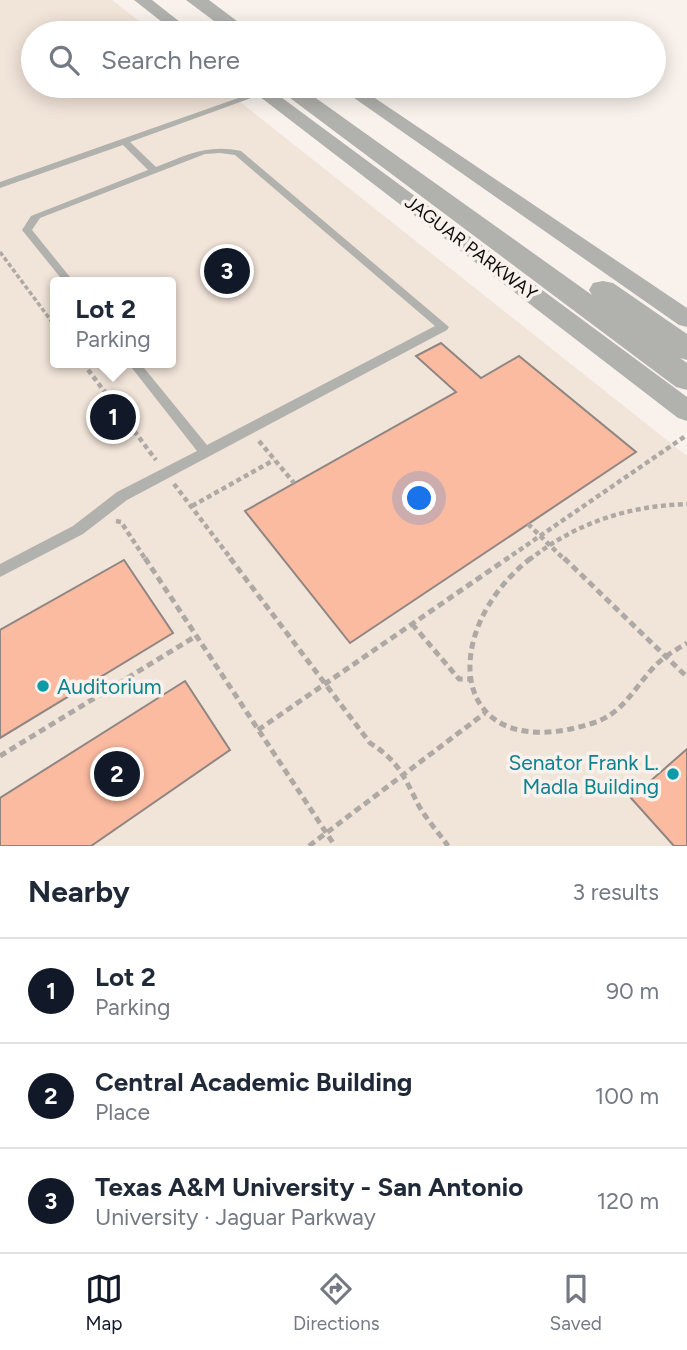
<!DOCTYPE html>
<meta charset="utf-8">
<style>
:root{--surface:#fff;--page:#f2f2f3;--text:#1f2937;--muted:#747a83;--line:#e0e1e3;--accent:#111827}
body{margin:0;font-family:Figtree,sans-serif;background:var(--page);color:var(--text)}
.you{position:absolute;left:420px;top:499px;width:24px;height:24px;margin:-18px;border:5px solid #fff;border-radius:50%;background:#1a73e8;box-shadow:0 0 0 10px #1a73e833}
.badge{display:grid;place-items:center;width:46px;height:46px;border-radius:50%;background:var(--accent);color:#fff;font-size:23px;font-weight:700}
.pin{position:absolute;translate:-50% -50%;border:4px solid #fff;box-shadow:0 2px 7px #0006}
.popup{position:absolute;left:50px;top:277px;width:126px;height:91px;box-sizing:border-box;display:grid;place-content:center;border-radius:7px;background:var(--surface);filter:drop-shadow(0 2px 5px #0005);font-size:23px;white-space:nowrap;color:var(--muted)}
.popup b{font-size:26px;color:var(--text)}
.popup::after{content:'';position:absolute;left:50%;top:100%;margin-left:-14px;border:14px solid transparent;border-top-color:var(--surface)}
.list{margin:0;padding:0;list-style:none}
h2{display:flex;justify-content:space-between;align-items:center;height:91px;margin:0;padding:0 28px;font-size:30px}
h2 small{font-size:23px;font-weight:400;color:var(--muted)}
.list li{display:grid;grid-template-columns:46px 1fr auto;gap:21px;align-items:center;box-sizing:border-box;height:105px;padding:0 28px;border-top:2px solid var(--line)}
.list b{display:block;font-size:26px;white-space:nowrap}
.list p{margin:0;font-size:23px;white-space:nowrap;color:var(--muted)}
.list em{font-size:23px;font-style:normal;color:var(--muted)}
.icon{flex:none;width:38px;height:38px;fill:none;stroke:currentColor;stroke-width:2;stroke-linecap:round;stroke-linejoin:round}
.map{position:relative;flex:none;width:687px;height:846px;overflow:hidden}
.search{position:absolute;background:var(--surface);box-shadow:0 4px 18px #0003;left:21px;right:21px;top:21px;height:77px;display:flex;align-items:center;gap:18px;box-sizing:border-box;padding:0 24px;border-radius:38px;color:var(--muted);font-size:26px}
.sheet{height:406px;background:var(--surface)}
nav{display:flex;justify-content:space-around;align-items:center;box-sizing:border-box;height:98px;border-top:2px solid var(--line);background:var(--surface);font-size:19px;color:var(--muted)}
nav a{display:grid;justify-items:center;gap:4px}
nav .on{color:var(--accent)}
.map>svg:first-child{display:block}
.built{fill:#f1e4d9;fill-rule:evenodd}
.building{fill:#fbbba1;stroke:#8f8683;stroke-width:2}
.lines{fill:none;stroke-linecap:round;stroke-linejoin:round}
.path-far2{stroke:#afa9a5;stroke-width:3.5;stroke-dasharray:4.5 2.5;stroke-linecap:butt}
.path-far1{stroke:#afa9a5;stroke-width:4.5;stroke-dasharray:5 3.5;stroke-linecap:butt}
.path{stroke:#afa9a5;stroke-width:5;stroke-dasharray:7 4.5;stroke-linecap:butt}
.service{fill:#b1b1ae;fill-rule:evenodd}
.minor{fill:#b1b1ae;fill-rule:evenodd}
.tertiary{fill:#b1b1ae;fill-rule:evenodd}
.culture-dot{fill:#0f9aa8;stroke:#f9f2ec;stroke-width:2.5}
.labels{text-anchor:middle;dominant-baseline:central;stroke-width:7;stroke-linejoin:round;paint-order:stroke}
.street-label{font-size:18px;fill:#110e0d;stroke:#f9f2ec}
.near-culture-label{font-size:21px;fill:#0d838f;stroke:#f9f2ec;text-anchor:start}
</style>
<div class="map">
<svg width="687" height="846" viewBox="0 0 687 846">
<rect width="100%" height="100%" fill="#f9f2ec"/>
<path class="built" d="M0,0H112L154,33H33V86H220L687,456V846H0ZM55,282H171V363H55Z"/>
<path class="building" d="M441,343L481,378L519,356L636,452L350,643L245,511L456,392L416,356Z
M124,560L173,633L0,738V630Z
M185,681L230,750L91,846H0V798Z
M687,749V846H674L631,798Z"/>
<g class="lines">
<path class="path-far2" d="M0,252L55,326"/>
<path class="path-far1" d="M83,363L156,460
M259,441L294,483
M174,484L232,560
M192,506L274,460
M116,521L121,522L146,560
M528,524L565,560
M505,560L687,435
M529,560C576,523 627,506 687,504"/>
<path class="path" d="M145,558L335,846
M230,558L370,743C399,761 404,777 419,806C427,820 439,833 448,846
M531,558C436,632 449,767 590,724C622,715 632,691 653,668C662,658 675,650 687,643
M564,558L687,677
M412,624L459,679H469
M258,730L508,558
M0,756L196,636
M309,846L485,713"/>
<path class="service" d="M261,90L268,92L130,142L156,167C187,155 207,144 241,151L449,327L447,330L127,500L83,534L0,577V564L73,526L117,492L197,451L128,363H140L207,445L435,326L235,155L220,153L205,154L40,218L32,230L74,282H64L22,230L31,216L148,170L123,145L0,188V182Z"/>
<path class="minor" d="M134,0H152L194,33H176Z
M246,86H266L687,397V421L678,418Z
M337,86H357L687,308V327L679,325Z"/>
<path class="tertiary" d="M186,0H209L253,33H230Z
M274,86H299L592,295L589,290L593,283L603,281L613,283L687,334V360L680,358L687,363V390L676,387Z"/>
</g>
<g class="culture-dot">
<circle cx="43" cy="686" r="7"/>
<circle cx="673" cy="774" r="7"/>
</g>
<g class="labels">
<g class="street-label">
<text transform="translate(471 248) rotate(37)">JAGUAR PARKWAY</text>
</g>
<g class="near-culture-label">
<text x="57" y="686">Auditorium</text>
<text x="659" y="762" text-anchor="end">Senator Frank L.<tspan x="659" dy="24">Madla Building</tspan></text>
</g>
</g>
</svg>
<div class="you"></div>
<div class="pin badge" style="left:113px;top:417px">1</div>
<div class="popup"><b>Lot 2</b>Parking</div>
<div class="pin badge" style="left:117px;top:774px">2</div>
<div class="pin badge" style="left:227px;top:271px">3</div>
<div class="search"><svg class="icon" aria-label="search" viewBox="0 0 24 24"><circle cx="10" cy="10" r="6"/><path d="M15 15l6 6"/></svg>Search here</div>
</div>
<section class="sheet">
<h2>Nearby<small>3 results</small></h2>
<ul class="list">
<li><span class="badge">1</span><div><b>Lot 2</b><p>Parking</p></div><em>90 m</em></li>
<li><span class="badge">2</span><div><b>Central Academic Building</b><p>Place</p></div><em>100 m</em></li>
<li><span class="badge">3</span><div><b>Texas A&amp;M University - San Antonio</b><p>University · Jaguar Parkway</p></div><em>120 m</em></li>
</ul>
</section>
<nav>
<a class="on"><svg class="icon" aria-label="map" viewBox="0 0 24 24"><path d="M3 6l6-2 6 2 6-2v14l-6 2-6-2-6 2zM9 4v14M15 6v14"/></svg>Map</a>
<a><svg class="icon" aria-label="directions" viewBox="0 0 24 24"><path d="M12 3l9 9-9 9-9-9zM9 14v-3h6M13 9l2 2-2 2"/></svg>Directions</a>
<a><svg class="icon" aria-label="saved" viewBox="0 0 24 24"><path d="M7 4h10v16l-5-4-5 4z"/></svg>Saved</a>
</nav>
